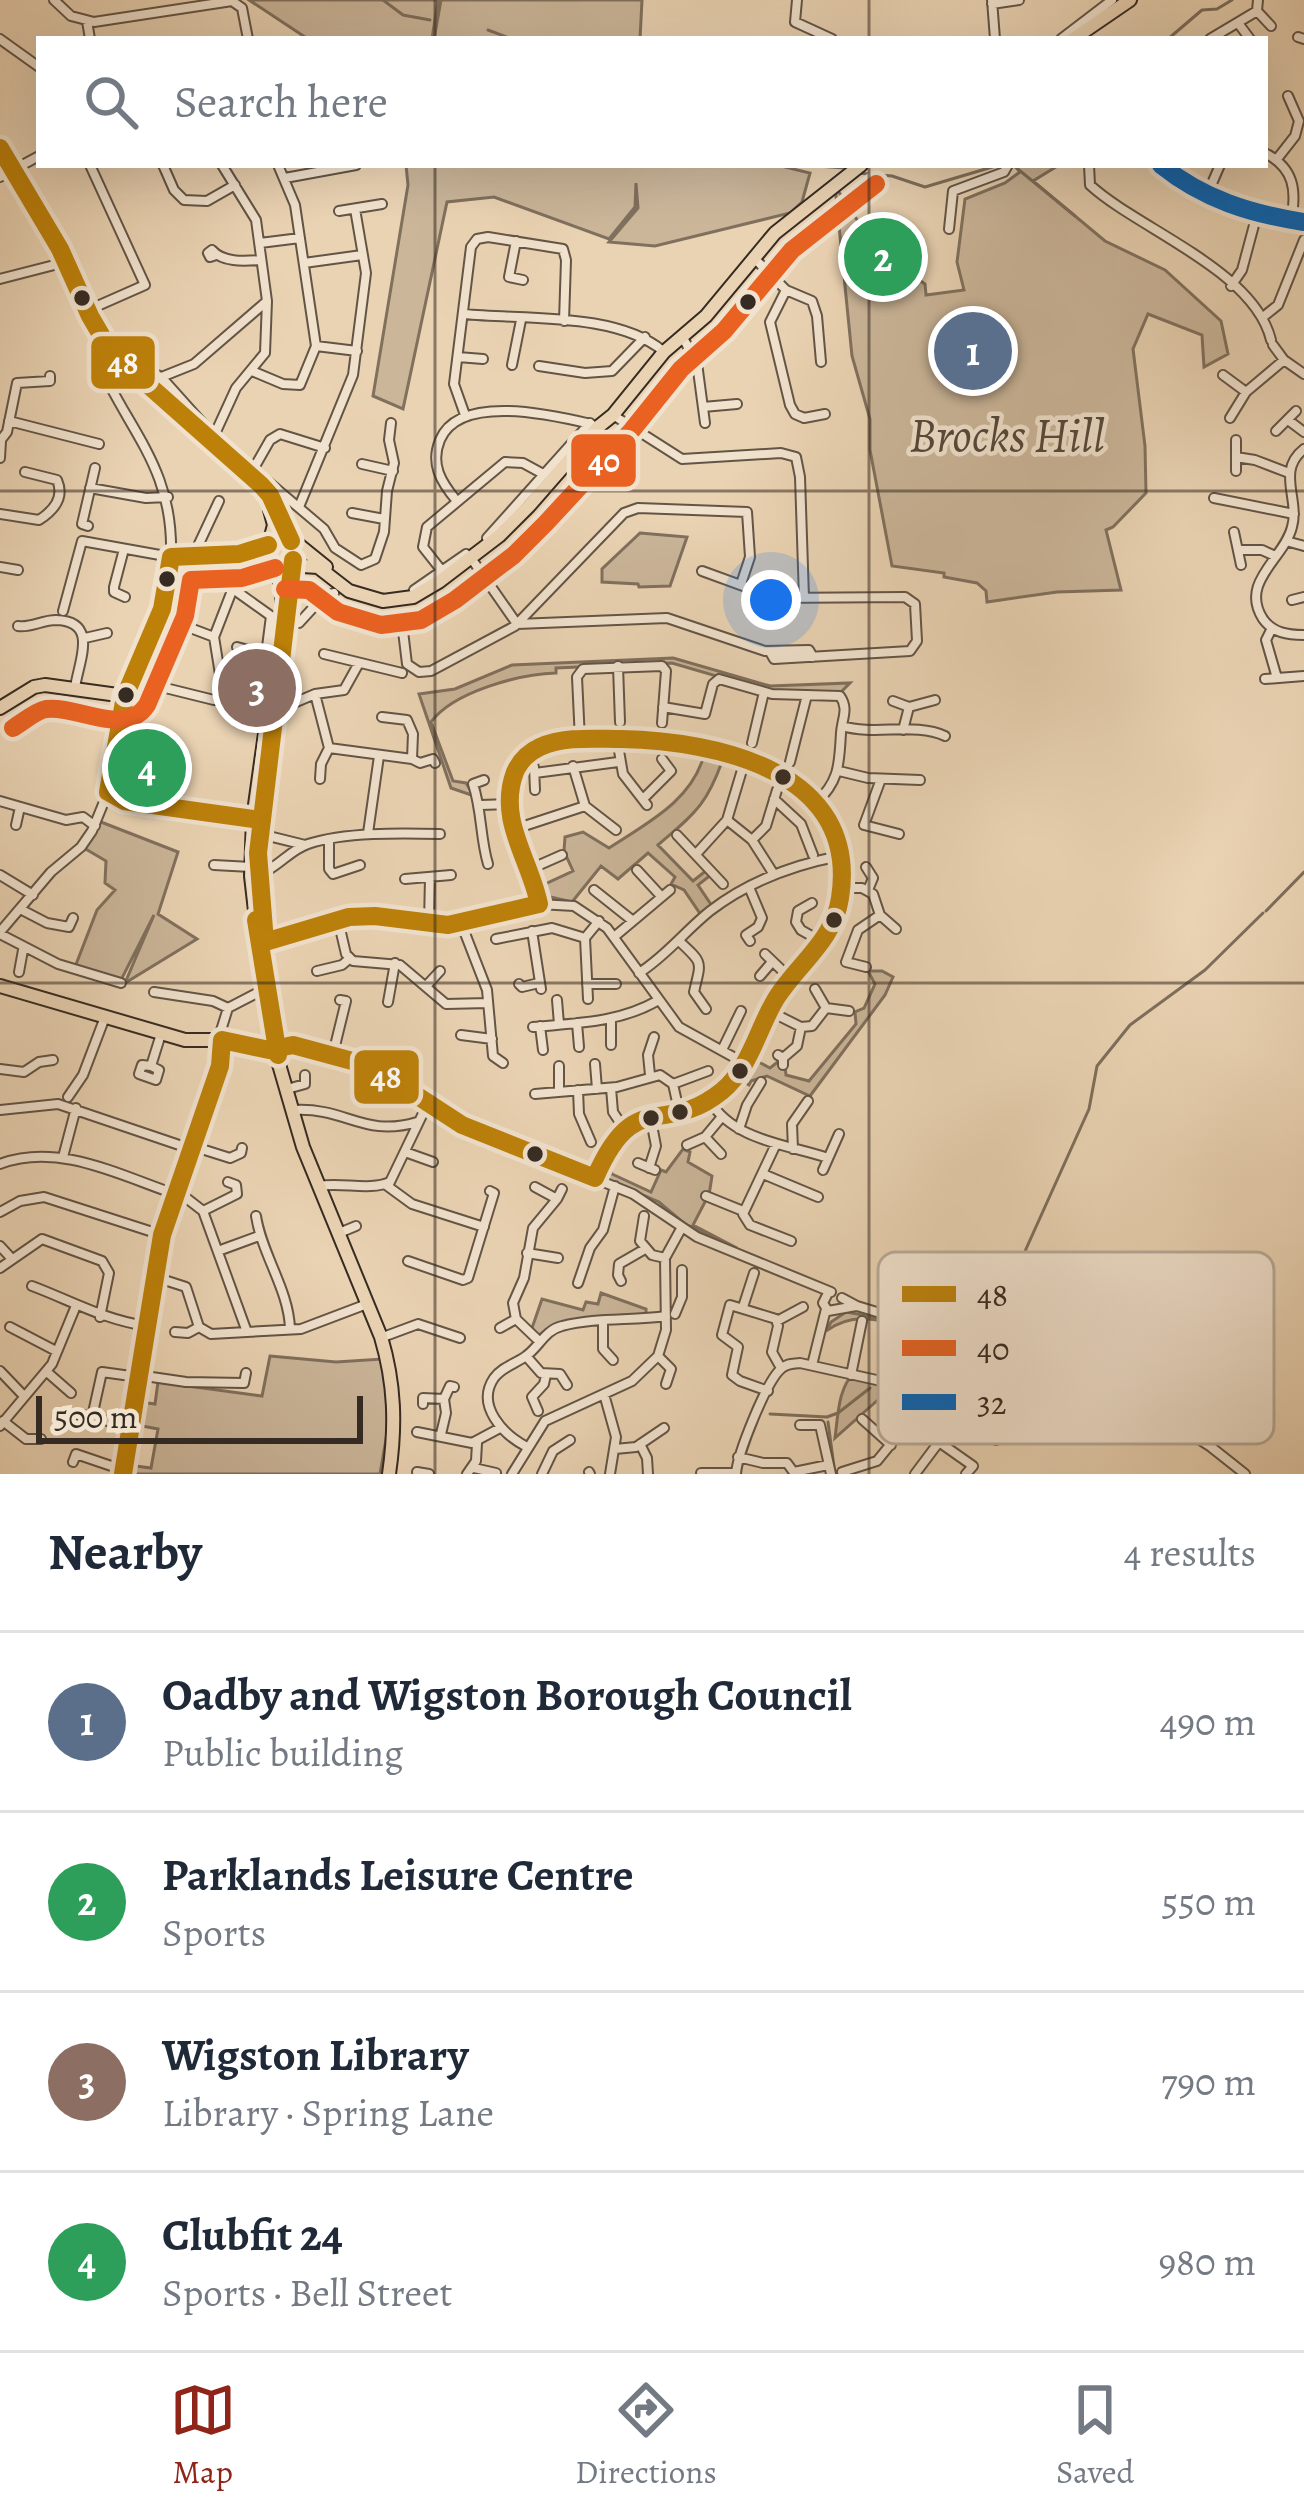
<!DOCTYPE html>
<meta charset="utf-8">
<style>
:root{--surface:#fff;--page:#f6f6f7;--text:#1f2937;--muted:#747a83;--line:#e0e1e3;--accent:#8f2418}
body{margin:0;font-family:Alegreya,serif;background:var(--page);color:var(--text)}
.scale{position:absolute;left:36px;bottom:30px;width:327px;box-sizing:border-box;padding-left:12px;border:6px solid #362b22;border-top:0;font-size:33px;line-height:42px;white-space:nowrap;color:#362b22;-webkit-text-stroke:9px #f1e2ce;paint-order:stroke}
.you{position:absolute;left:771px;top:600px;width:42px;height:42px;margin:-30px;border:9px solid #fff;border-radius:50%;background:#1a73e8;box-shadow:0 0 0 18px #1a73e833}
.badge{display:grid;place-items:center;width:78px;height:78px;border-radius:50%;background:var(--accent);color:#fff;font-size:39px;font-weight:700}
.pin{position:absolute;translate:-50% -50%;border:6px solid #fff;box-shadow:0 3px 12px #0006}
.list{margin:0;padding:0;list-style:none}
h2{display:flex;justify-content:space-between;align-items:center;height:156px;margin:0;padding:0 48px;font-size:51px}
h2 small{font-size:39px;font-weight:400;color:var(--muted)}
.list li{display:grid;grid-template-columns:78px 1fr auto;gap:36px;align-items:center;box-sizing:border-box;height:180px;padding:0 48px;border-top:3px solid var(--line)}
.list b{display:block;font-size:45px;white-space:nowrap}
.list p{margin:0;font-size:39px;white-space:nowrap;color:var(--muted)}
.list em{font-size:39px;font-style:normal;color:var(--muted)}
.icon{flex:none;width:66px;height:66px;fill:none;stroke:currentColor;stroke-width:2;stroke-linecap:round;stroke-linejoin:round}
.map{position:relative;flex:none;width:1304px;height:1474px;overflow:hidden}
.search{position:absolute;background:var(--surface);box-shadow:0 12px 48px #0002;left:36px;right:36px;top:36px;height:132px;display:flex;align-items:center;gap:30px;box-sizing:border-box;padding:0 42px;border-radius:0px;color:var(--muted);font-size:45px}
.sheet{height:876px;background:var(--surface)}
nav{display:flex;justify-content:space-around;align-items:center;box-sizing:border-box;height:168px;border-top:3px solid var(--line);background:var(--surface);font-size:33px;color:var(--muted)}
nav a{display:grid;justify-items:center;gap:6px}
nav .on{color:var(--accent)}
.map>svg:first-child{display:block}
.green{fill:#cbb69a;stroke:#80705e;stroke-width:3}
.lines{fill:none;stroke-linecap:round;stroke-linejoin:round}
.stream{stroke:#7d6e5c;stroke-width:3}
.minor-casing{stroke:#635546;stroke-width:12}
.major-casing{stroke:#362b22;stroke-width:16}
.minor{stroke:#f1e2ce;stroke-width:8}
.major{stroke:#ead3b3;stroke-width:12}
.bus-1-casing{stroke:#f1e2ce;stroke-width:27}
.bus-2-casing{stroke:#f1e2ce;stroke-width:27}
.bus-3-casing{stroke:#f1e2ce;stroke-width:27}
.bus-1{stroke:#bd810a;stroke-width:18}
.bus-2{stroke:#e96222;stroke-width:18}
.bus-3{stroke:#0065bd;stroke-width:18}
.grid{fill:none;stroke:#362b22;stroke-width:3;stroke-opacity:0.55}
.bus-dot{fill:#362b22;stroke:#f1e2ce;stroke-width:4.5}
.labels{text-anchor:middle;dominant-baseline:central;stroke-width:9;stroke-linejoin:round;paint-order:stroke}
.park-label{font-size:48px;font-style:italic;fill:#54473a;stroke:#f1e2ce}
.key{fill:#f1e2ce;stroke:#b9ab9a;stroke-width:3}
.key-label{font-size:33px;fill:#362b22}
.line-badge{stroke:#f1e2ce;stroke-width:4.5}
.badge-label{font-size:33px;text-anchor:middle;font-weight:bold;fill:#fff}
</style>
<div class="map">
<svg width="1304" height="1474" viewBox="0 0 1304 1474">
<rect width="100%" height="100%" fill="#ead3b3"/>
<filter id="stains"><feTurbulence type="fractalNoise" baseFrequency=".00167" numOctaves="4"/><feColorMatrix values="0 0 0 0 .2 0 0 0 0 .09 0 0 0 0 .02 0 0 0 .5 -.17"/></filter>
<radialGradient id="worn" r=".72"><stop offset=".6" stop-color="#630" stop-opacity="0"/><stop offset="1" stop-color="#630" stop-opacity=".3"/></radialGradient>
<path class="green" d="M249,0H438L432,39H308Z
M441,0H642L640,39H434Z
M406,165H777L810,173L802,202L790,213L655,246L609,242L638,208L636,183L635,207L609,239L494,197L447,202L403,409L373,396L408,185Z
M1014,165H1059L1033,181L1105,241L1165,270L1221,321L1228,354L1204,367L1202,335L1148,314L1133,349L1145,446L1146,493L1113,527L1106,530L1121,590L1057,592L987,602L986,591L977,583L944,577V573L892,566L870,450V419L852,356L835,186L863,229L889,238V244L868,245L869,271H888L889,278L918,279L925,284L926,295L964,290L957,262L965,199L1005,183L1020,172Z
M640,533L687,537L670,586L639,587L638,584L602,582V569Z
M673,658L770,686L850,683L841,692L774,693L672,663L556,668V673C519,674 453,692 431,722L453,781L466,783L474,796L451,788L419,694L455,689L512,665Z
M705,752L724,756C707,806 694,814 658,845L693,881L707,870L712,874L698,885L712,906L701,915L684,890L671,884L675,877L648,853L618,879L601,866L572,902L542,895L541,886L573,871L564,851L565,837L583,832L609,848C649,822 693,800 705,752Z
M101,822L178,852L158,914L197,939L125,983L154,915L120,982L75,967L97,910L115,890L105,883L106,861L84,848Z
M868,971H882L893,977L885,995L810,1096L767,1076L751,1081L749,1085L739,1079L753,1059L770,1068L779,1061L780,1066H785L786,1075L809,1081L856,1024L855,1012L864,1008L875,984Z
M645,1119L647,1122L623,1135L609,1164L612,1174L651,1192L661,1170L666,1172L683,1149L690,1152L688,1162L712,1176L709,1195L704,1198L706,1200L693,1225L737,1248L685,1224L659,1202L604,1178L601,1173L621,1131Z
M601,1293L646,1309V1316C615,1314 562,1316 538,1336L531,1331L542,1299L583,1310L586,1302L598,1304Z
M846,1312L896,1321L973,1348L941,1360L901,1387L889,1390L835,1438C838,1416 838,1387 855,1372L878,1377L882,1368L910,1354L914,1335C885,1318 853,1311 826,1331L831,1322Z
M270,1356L336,1362L382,1359L390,1416L380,1474H127L128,1465L151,1468L158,1429L137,1425L141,1402L155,1404L158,1382L262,1396Z"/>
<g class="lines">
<path class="stream" d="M383,0L403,15L430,20
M488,30L512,39
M1168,39L1202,10L1217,9L1232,0
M803,165L845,168
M1013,165L1075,216
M857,173L892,176L925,187L999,165
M1266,911L1304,872
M950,1330L1001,1332L1026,1249L1089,1109L1097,1066L1130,1025L1205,970L1263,913
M888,1375L910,1366L945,1336
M770,1414L827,1417L838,1413L870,1388
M828,1422L835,1474"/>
<g class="minor-casing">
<path id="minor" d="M54,0L71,16L94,22L232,1L242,8L248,39
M797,0L795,22L832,39
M992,0L995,39
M992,4L1019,0
M1257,11L1271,26
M87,21L90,39
M1238,23L1250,39
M1298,37L1304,39
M0,39L39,67
M1061,39L1112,0
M1210,39L1257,11L1258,0
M1265,153C1294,168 1297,190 1291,220
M1277,159L1295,136L1299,121L1288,96
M163,165L174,190L184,200L207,201L235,185
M1089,165L1090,185C1138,229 1254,270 1271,340
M1161,165C1199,200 1254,216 1304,222
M0,177L39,156
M285,178L356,165
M1207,195L1220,165
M339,211L382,204
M949,229L953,191L1004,172L1008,165
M516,241L509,277L523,280
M260,243L300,238
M216,255L210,257L208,253L212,250C223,263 245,261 261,260
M754,258L786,290L812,301L817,316L821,362
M304,263L362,255
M0,279L66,262
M1231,286L1242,270L1257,214
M786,290L770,322L790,405L795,414L804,418L825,414
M86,311L145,285L90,165
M464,314C525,320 616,312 663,351
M1263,317L1278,305L1304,240
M104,332L121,350L163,379L214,436L324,529L335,548L361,565L375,559L384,532L387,491L394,463L389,440L391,423
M683,338L697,363L705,423
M1273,345L1284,360L1304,374
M316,346L357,351
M458,357L483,359
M512,365L521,320
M539,366L585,373L612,371L645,337
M252,371L283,384L300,385L316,346L295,205L278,165
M1223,375L1246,392
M159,378L194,364L267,301L256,220L222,165
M703,407L737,404
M465,415L454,384L471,247L477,239L488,237L563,249L566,260L564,321
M613,415L682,459L781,453L796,457L800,477L804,598
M1230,418L1246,392L1284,360
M1288,420L1304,432
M9,421L99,444
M1276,431L1296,411
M214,436L236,388L265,353L267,301
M1236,440V471
M0,441L7,432L17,383L50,381V376
M1304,449C1276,471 1300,499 1292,527C1284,559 1239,582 1263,619C1273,633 1288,635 1304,635
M1236,457L1255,460L1289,473
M0,458L1,441
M362,464L393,471
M254,468L270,440L280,434L325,448
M90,488L146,498L168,497
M1214,498L1294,514
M456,500C441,482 430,464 440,440C459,393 553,415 591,424
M299,507L353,375L366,273L355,209
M352,513L384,519
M0,514L39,520C53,511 65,498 57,480L25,472
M88,526L82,524L95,468
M1234,532L1241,565
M487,538L590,423
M1286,541L1304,546
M124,549L114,587V592L125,597
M1238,550H1262L1275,556
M210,556L215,576L271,616L264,670
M198,557L197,548L219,501
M471,558L517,624
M193,559L185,626L214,637
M0,567L18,570
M442,571L423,547L427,527L505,462L523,463L545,475
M702,571L776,598L905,597L915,604L917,641L910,651L774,659L770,652
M233,588L214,637L224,699L245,707
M414,590L466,554
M1292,600L1304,597
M63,611L82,541L171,557C174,466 128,432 95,355
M287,623H299L322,598L334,593
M517,624L667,618L765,651L809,650L813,657
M18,626C31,628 42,620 56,620C100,621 78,663 75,688
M1272,628L1266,640L1277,678
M403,631L407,664L419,672L431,671L515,626L624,513L638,508L747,512L750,557L741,584
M85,638L107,633
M237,647L266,655
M324,654L402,673
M618,666L620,722
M1265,679L1304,676
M133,680L214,700
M315,694L329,748L412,759
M223,695L254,676
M893,701L909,707
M663,707L705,714L713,684L719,679L772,694L840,696C849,709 842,718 841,733C839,764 840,780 816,803
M275,711L315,694L344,690L359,663
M382,717L407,720L413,734L412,759L420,763L433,759L435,763
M842,726C875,736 915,722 945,736
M903,730L909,707L935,700
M617,739L623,774L647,805
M580,740L577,677L583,669L662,666L666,671L662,723
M119,743L155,741
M752,743L764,692
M790,762L807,695
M573,766L585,806L616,830
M534,767L535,790
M839,771L868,778L920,780
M535,773L618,762
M320,779L321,764L329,748
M881,779L864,825L899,834
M484,780L473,784C482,811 480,837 488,864
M108,792L124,801L261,820
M643,799L671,771L662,759
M774,799L801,824L813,855
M0,801L66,820L83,817L95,826
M481,805L510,804
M727,820L752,840L773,873
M16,825L20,807
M512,830L585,806
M252,832L305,845
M368,833L379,756
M677,835L723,884
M752,840L766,826L777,790
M329,842V869L333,874L360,865
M697,853L727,820L742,770
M214,865L251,867L258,860
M866,867L873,878L868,890
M528,870L562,855
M637,870L660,895
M0,875L33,895
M251,876C276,872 287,851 308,844C344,832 401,833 440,834
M405,879L451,875
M749,887L762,918L758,927L746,935L750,941
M842,888H862L873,894L880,915L896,929
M594,890L633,921
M812,903L798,911L796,922L801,930L824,943
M539,904C534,854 494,832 515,773C521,758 532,748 547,744C567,737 591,740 611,739C703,737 851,764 842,885C838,945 802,956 775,1000C755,1033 751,1068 720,1093C663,1137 627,1085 595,1178
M22,910L47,923L69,927L73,918
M338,920L346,954L353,961L400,965L446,1004L488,1003
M461,923L487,990L493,1056L503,1063
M429,924L430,877
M532,931L541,989
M0,932L51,872L81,847L92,831L108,792L125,696
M0,934L58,964L121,983
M614,937L670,890
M496,939L552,928L585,938
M679,941C704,964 701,961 694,992L706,1009
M259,943L349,917L375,916L448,925L539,904L574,906L607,928L679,1027L746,1064
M765,954L791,979
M866,967L846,962L858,930L880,915
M317,971L342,965L349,959
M19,972L23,950
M639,973C666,956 685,931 710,911C749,881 792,865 840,856
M760,976L772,962
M519,984L522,987L539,983
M587,984H616
M427,985L440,971
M154,992L213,1001L228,1008
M588,999L585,938L599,921
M557,1000L559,1024
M388,1002L395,963
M826,1008L849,1011
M769,1011L801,1027L812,1026L826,1008L815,989
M611,1020V1045
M577,1023L579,1047
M540,1026L543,1050
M533,1027C577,1023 618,1023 657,1001
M461,1035L492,1039
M218,1040L228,1008L259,992
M280,1046L315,1049L376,1070L462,1125L633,1194L697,1237L831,1292
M723,1048L741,1011
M333,1054L346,1001L340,1000
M778,1055L783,1058V1065
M783,1058L797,1046L801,1027
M595,1064L597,1089
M151,1066L142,1065L139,1074L156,1080L159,1070L151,1066L161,1034
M0,1069L24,1072L39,1062L53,1060
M650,1075L648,1055L654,1037
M673,1084L708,1071
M611,1088L613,1112L623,1127
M287,1089L305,1084V1075
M578,1090L579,1114L591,1142
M559,1092V1066
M535,1094L617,1087L660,1075L673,1084L679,1111
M68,1097L83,1075L105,1017
M709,1100C734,1141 786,1144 828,1158
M0,1110L58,1104L191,1149
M294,1110C346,1107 364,1138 417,1122
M739,1129L747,1105L761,1082
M705,1137L721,1154
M776,1144L743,1214L750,1225L791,1241
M687,1145L705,1137L720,1119
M192,1146L230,1158L241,1153L242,1148
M793,1149L792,1124L808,1101
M405,1152L433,1162
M63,1157L76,1108
M638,1163L655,1170
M0,1164C58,1142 119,1175 175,1194
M649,1168L656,1146L650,1115
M823,1170L839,1134
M763,1174L818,1197
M386,1185L412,1204L484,1227
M319,1186C342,1182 370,1191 390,1182L427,1105
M535,1187L557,1199L562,1189
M176,1190L203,1211L247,1332
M706,1196L743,1211
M203,1211L237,1194L236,1185L228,1182
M0,1212L20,1201L44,1197L162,1235
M256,1216C262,1255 289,1290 290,1329
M644,1216L640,1241L652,1255L665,1258
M339,1233L356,1226
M0,1246L12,1259
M218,1251L259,1236
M527,1253L558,1258
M408,1261L463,1280L468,1278L494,1193L490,1191
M0,1268L42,1239L102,1261L109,1273L100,1317
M155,1277L186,1287L199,1327L211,1334L301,1329L367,1304
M621,1281L618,1275L619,1264L645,1249
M578,1283L590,1248L603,1230L615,1186
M32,1286C72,1301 102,1319 146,1326
M828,1293L823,1303L828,1311L856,1306
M842,1298L857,1306L956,1336L1020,1345L1060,1360L1122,1390L1211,1447L1245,1474
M743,1307L754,1273
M675,1314L682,1297V1270
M603,1321V1349L613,1360
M777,1321L803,1307
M10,1327L56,1351
M500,1328L516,1319
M175,1332L188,1333L199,1327
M383,1337L418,1324L460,1338
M540,1342L516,1319L513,1303L524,1278L533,1228L557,1199
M526,1356L541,1373L560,1374L567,1385
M658,1356L671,1369L666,1384
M942,1364L955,1388L976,1403
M812,1365L826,1309
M933,1368L953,1359
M0,1371L23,1395
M47,1372L71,1393
M138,1375L186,1382L244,1383L246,1373
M851,1375L862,1321
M987,1389L1018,1410
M768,1391L740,1381L732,1375L738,1347L722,1335L730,1305L776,1319L778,1326L772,1352L781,1368
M604,1394L616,1437L610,1474
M423,1404V1398L444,1399L450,1386L454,1387
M538,1411L532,1397L544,1384L546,1375
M77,1414L92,1417L102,1372L138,1377
M92,1417L119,1424L122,1421
M862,1419L891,1445
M3,1421L26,1439H41
M800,1425H820L831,1474
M0,1426L52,1364L75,1308
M941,1431C969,1427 999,1381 1002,1355
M417,1432L472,1443L500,1428
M441,1434L446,1413L444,1399
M996,1440L1030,1389
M939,1442L973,1466L966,1474
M640,1444L647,1458L648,1474
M527,1447C504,1435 475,1406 494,1378C502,1367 515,1364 526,1356C539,1347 545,1330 562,1326C596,1317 632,1321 666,1316
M615,1449L636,1447L664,1428
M738,1457L763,1463H787L795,1474
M73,1462L76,1454L123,1470
M474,1468L496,1473
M417,1472L429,1474
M589,1472L590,1474
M794,1472L828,1465
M842,1472L877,1461L921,1407
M701,1473H735
M123,1474L162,1235L220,1066L222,1040
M467,1474L476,1461L477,1443
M512,1474L545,1421L632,1381L658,1356L666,1330L665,1258L682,1227
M542,1474L553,1451L570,1440
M736,1474C737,1455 767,1379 782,1368C788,1363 792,1364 800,1363L890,1383L932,1416L941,1431L939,1442L915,1474"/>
</g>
<g class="major-casing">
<path id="major" d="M1073,39L1130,0
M0,148C21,187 48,224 67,264C84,300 92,333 121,363L261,485L270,495L291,541
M283,539L300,546L326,567
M269,544L274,525L270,510
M270,563L280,581L283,605L253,819L251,876L257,928L278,1061L303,1147L381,1337C395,1384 396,1426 389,1474
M287,565L318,567L349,591L383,601L413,597L440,581L499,536L529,506L598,427L613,415L664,352L706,316L775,233L861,165
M0,708L34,687L45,685L125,696L162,609L171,557L239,554L268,545
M0,986L185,1040H222L269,1050L280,1046"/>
</g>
<use href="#minor" class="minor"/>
<use href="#major" class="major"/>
<g class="bus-1-casing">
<path id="bus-1" d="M0,148L60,249L90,316L111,352L261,485L270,495L291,541
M261,820L124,801L108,792L125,696L162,609L171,557L239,554L268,545
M256,920L278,1055
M123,1474L162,1235L220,1066L222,1040L269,1050L293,1045L356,1062L393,1080L462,1125L595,1178C635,1085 664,1138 722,1091C751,1067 758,1027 777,997C799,963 834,940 840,898C860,771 717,741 621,739C595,739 564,736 540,747C529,752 520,761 515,772C497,820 530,859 539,904L448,925L375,916L349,917L265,942L258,853L293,560"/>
</g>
<g class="bus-2-casing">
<path id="bus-2" d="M285,589L309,590L338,612L381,625L421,620L455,600L514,555L546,523L632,430L681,369L724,331L792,250L876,184
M13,728C22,723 35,711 46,709C78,705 125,738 147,705L185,616L191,580L242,578L275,568"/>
</g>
<g class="bus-3-casing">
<path id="bus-3" d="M1161,165C1203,199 1251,214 1304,222"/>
</g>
<use href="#bus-1" class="bus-1"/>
<use href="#bus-2" class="bus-2"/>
<use href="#bus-3" class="bus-3"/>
</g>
<path class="grid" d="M435,0V39M869,0V39M435,165V1474M869,165V1474M0,491H1304M0,983H1304"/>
<g class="bus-dot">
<circle cx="82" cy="298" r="10"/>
<circle cx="748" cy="302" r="10"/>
<circle cx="167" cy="579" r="10"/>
<circle cx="126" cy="695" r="10"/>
<circle cx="783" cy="777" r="10"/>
<circle cx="834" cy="920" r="10"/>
<circle cx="740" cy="1071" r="10"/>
<circle cx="680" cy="1112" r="10"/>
<circle cx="651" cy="1118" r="10"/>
<circle cx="535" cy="1154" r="10"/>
</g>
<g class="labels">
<g class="park-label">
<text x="1007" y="435">Brocks Hill</text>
</g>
</g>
<rect x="878" y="1252" width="396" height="192" rx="18" class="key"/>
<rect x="902" y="1286" width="54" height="16" fill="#bd810a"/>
<rect x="902" y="1340" width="54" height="16" fill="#e96222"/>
<rect x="902" y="1394" width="54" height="16" fill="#0065bd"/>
<g class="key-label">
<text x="977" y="1306">48</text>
<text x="977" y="1360">40</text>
<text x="977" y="1414">32</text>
</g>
<g class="line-badge">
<rect x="89" y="334" width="68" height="57" rx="12" fill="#bd810a"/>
<rect x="569" y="432" width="69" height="57" rx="12" fill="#e96222"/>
<rect x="352" y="1048" width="69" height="58" rx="12" fill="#bd810a"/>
</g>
<g class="badge-label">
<text x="123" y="374">48</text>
<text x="604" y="472">40</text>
<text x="386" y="1088">48</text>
</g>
<rect width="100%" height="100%" filter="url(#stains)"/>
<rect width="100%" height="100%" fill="url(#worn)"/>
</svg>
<div class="scale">500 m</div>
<div class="you"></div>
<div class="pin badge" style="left:973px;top:351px;background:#5c6f8a">1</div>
<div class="pin badge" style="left:883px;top:257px;background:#2e9e5b">2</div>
<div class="pin badge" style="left:257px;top:688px;background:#8d6e63">3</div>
<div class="pin badge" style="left:147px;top:768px;background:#2e9e5b">4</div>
<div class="search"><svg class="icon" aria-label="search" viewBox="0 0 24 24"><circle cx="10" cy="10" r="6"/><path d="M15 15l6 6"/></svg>Search here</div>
</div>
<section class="sheet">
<h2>Nearby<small>4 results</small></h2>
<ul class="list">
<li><span class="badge" style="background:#5c6f8a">1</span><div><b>Oadby and Wigston Borough Council</b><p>Public building</p></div><em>490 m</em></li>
<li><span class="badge" style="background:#2e9e5b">2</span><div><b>Parklands Leisure Centre</b><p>Sports</p></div><em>550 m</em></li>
<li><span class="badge" style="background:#8d6e63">3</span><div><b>Wigston Library</b><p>Library · Spring Lane</p></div><em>790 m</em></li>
<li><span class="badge" style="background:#2e9e5b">4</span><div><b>Clubfit 24</b><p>Sports · Bell Street</p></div><em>980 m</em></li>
</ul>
</section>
<nav>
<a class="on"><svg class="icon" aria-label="map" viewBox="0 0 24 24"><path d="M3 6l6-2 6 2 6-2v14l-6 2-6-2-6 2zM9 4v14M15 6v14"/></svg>Map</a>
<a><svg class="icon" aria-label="directions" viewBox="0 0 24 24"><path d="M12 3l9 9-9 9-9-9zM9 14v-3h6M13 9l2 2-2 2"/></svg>Directions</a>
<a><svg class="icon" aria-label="saved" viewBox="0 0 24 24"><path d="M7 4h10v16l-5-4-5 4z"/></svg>Saved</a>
</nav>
